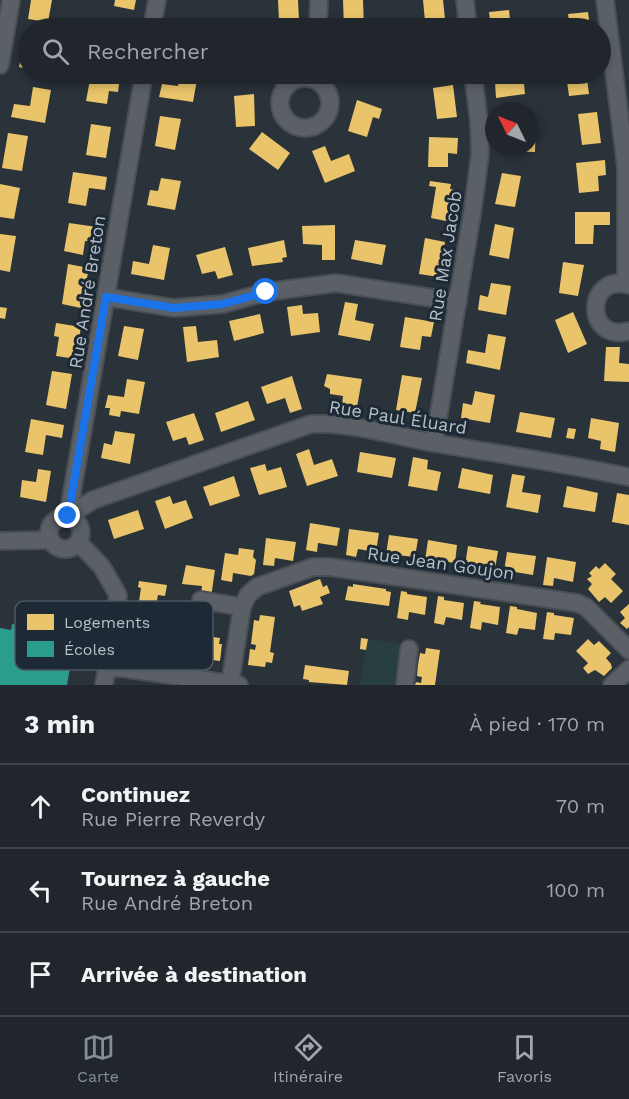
<!DOCTYPE html>
<html lang="fr">
<meta charset="utf-8">
<style>
:root{--surface:#20262c;--page:#2d3238;--text:#f1f3f6;--muted:#a2a5a9;--line:#3d4348;--accent:#848e98}
body{margin:0;font-family:"Work Sans",sans-serif;background:var(--page);color:var(--text)}
.compass{position:absolute;left:485px;top:102px;width:54px;height:54px;border-radius:50%;background:var(--surface);box-shadow:0 3px 9px #0003;rotate:313deg}
.stop{position:absolute;width:18px;height:18px;margin:-14px;border:4px solid #1a73e8;border-radius:50%;background:#fff}
.stop.end{background:#1a73e8;border-color:#fff;box-shadow:0 2px 6px #0008}
.list{margin:0;padding:0;list-style:none}
h2{display:flex;justify-content:space-between;align-items:center;height:78px;margin:0;padding:0 24px;font-size:26px}
h2 small{font-size:20px;font-weight:400;color:var(--muted)}
.list li{display:grid;grid-template-columns:39px 1fr auto;gap:18px;align-items:center;box-sizing:border-box;height:84px;padding:0 24px;border-top:2px solid var(--line)}
.list b{display:block;font-size:22px;white-space:nowrap}
.list p{margin:0;font-size:20px;white-space:nowrap;color:var(--muted)}
.list em{font-size:20px;font-style:normal;color:var(--muted)}
.icon{flex:none;width:33px;height:33px;fill:none;stroke:currentColor;stroke-width:2;stroke-linecap:round;stroke-linejoin:round}
.map{position:relative;flex:none;width:629px;height:685px;overflow:hidden}
.search{position:absolute;background:var(--surface);box-shadow:0 3px 9px #0003;left:18px;right:18px;top:18px;height:66px;display:flex;align-items:center;gap:15px;box-sizing:border-box;padding:0 21px;border-radius:33px;color:var(--muted);font-size:22px}
.sheet{height:330px;background:var(--surface)}
nav{display:flex;justify-content:space-around;align-items:center;box-sizing:border-box;height:84px;border-top:2px solid var(--line);background:var(--surface);font-size:16px;color:var(--muted)}
nav a{display:grid;justify-items:center;gap:3px}
nav .on{color:var(--accent)}
.map>svg:first-child{display:block}
.green{fill:#273f40}
.homes{fill:#e9c46a}
.schools{fill:#2a9d8f}
.lines{fill:none;stroke-linecap:round;stroke-linejoin:round}
.minor-casing{stroke:#484e54;stroke-width:20}
.minor{stroke:#5b6067;stroke-width:16}
.route{stroke:#1a73e8;stroke-width:8}
.labels{text-anchor:middle;dominant-baseline:central;stroke-width:6;stroke-linejoin:round;paint-order:stroke}
.street-label{font-size:18px;fill:#b5bfca;stroke:#1d2a35}
.key{fill:#1d2a35;stroke:#4b5762;stroke-width:1.5}
.key-label{font-size:16px;fill:#b5bfca}
</style>
<div class="map">
<svg width="629" height="685" viewBox="0 0 629 685">
<rect width="100%" height="100%" fill="#2a323a"/>
<path class="green" d="M368,639L405,644L399,685H360Z"/>
<path class="homes" d="M31,0H52L48,22L28,19Z
M115,0H136L134,10L114,6Z
M278,0H298L299,20L279,21Z
M343,0H363L364,28H344Z
M423,0H443L445,19L425,21Z
M509,10L511,28H491L489,12Z
M588,12L590,28H570L568,14Z
M185,21L205,24L204,28H183Z
M26,36L28,37V69L19,67Z
M91,74L120,77L118,92L109,91L107,104L86,101Z
M180,74H198L193,102L159,97L162,84L178,86Z
M252,74H270L268,80Z
M345,74H375L374,81L345,78Z
M503,74H523L525,94L496,98L495,82L504,81Z
M566,74H595L596,78L587,79L589,94L569,96Z
M453,85L457,117L437,119L433,88Z
M33,87L51,90L45,123L11,117L14,104L30,106Z
M254,94L255,126L236,127L234,96Z
M357,100L382,109L379,119L373,117L367,137L348,131Z
M597,112L601,143L582,145L578,114Z
M160,116L181,119L175,150L155,146Z
M530,119H536L535,152L500,151L501,147H530Z
M91,124L111,127L106,158L86,155Z
M262,132L290,153L278,170L249,149Z
M8,133L28,136L22,171L2,168Z
M429,137L458,138L457,154L448,153V167H428Z
M325,146L331,161L349,154L355,171L325,183L312,151Z
M605,160L606,175L598,176L599,191L579,193L576,163Z
M73,172L107,177L105,190L89,188L86,206L68,203Z
M502,173L521,176L515,207L495,204Z
M161,178L181,181L175,210L147,205L150,190L158,191Z
M430,181L451,184L450,189L455,190L451,222L431,218L436,187L429,186Z
M0,184L20,188L14,219L0,217Z
M575,212H610V225H594L593,244H575Z
M69,223L97,227L94,242L85,241L83,255L64,251Z
M495,224L514,228L509,259L489,255Z
M335,225V260H322V245L303,244L302,226Z
M0,234L16,236L10,272L0,270Z
M425,238L445,242L439,277L419,274Z
M284,240L287,257L282,258L283,262L252,266L248,248Z
M355,240L386,245L382,265L351,259Z
M153,245L170,248L164,280L131,274L133,261L149,264Z
M225,247L233,275L218,279L215,271L202,274L196,255Z
M563,262L584,265L578,296L559,293Z
M68,264L89,268L81,308L62,304Z
M491,283L511,286L506,315L478,310L480,295L488,297Z
M345,302L358,304L355,320L374,324L370,341L338,335Z
M302,305L303,314L318,313L320,332L291,336L287,307Z
M0,307L7,308L5,319L0,318Z
M573,312L587,344L568,353L555,320Z
M260,314L264,333L234,341L229,321Z
M405,317L434,322L431,337L422,336L420,350L400,347Z
M56,323L81,327L76,359L56,356L59,337L54,336Z
M124,326L144,329L138,360L118,356Z
M196,326L198,342L217,340L219,357L187,362L183,327Z
M488,334L506,337L500,370L466,363L468,350L485,353Z
M606,347H620L619,363L629,364V382L604,381Z
M52,371L72,374L66,409L46,405Z
M327,374L362,379L357,407L342,405L343,396L330,394V389L324,386Z
M402,375L422,378L415,413L396,410Z
M292,376L302,409L290,413L285,398L267,404L261,387Z
M127,379L145,382L139,414L121,411L120,417L109,415L110,408H105L108,395L124,397Z
M475,391L495,395L490,423L461,418L463,403L472,405Z
M248,401L255,420L221,432L215,413Z
M520,412L555,418L551,438L516,432Z
M194,413L204,440L189,445L186,437L173,441L166,422Z
M591,418L619,423L615,452L600,449L601,441L588,438Z
M31,419L64,425L62,438L46,435L43,455L25,452Z
M568,428L576,429L574,439L566,438Z
M115,431L135,434L130,464L101,458L104,443L112,445Z
M309,449L314,465L332,459L338,476L307,486L296,454Z
M360,452L396,458L392,478L357,472Z
M413,457L428,460L427,469L441,472L437,491L408,486Z
M265,464L267,471L281,467L287,487L259,495L250,468Z
M462,468L493,475L490,494L458,488Z
M38,469L51,471L46,502L20,497L22,480L36,482Z
M512,474L525,476L522,492L541,495L538,513L506,507Z
M234,476L240,496L210,506L203,487Z
M567,486L598,493L595,512L563,507Z
M617,493L629,495V525L612,522Z
M170,496L173,504L186,500L193,518L165,529L155,501Z
M138,510L144,529L114,539L108,520Z
M310,523L340,528L337,546L318,543L317,552L306,550Z
M349,529L379,533L376,552L358,549L356,557L346,555Z
M389,535L418,539L415,557L397,555L395,562L385,561Z
M266,538L296,542L293,561L275,558L274,566L263,565Z
M428,540L457,545L455,563L436,560L434,568L424,567Z
M468,546L498,551L495,569L477,566L475,574L464,572Z
M239,548L254,550L253,557L256,560L254,574L251,576L233,573L232,582L221,580L225,553L238,555Z
M507,552L536,556L533,575L515,572L513,580L503,578Z
M547,557L576,562L573,582L554,578L553,586L543,585Z
M605,563L616,574L611,579L623,591L611,603L605,597L599,602L588,589L592,584L587,579L592,576L589,573L596,566L599,569Z
M186,565L215,570L211,597L201,595L202,586L182,584Z
M320,579L323,587L327,585L330,593L320,597L323,604L302,611L300,605L294,607L289,591Z
M139,581L167,585L165,596L158,595L155,611L138,608L141,588L138,587Z
M353,584L386,589V591L391,592L389,606L345,600L348,586L353,587Z
M401,591L407,592V594L427,597L425,615L409,612L408,620L397,618Z
M438,596L444,597V600L464,603L462,620L446,617L444,625L434,623Z
M474,601L481,602L480,604L500,607L498,625L482,622L481,630L470,628Z
M629,604V627L627,629L620,623L625,618L620,612Z
M510,606L517,607V609L537,613L535,630L519,628L517,635L506,633Z
M547,612L554,613V615L574,618L571,635L555,633L554,640L543,639Z
M260,615L275,617L270,652L274,653L272,663L266,662L265,667L248,665L250,649L255,650L256,645L251,644L254,620L259,621Z
M206,636L220,638L219,644H222L220,661L212,660L211,666L193,664L194,657L186,656L189,640L205,642Z
M361,638L368,639L366,650L360,649Z
M588,639L594,645L599,641L611,653L606,658L611,664L612,668L604,676L595,670L588,674L583,668L588,663L576,651Z
M426,648L440,650L435,685H415L416,682L421,683L422,677L417,676L418,665L420,653L425,654Z
M305,665L349,671L347,685L309,682V680L303,679Z"/>
<path class="schools" d="M21,623L76,633L67,685H0V628L11,630L12,624L20,625Z"/>
<g class="lines">
<g class="minor-casing">
<path id="minor" d="M465,0L468,28
M605,0L626,167V284
M152,28L157,0
M318,28L319,0
M0,65L11,0
M280 103a25 25 0 1 1 50 0a25 25 0 1 1-50 0Z
M629,285C586,272 583,343 629,331
M106,297L174,308L223,304L266,292L336,283L458,302
M434,443L473,208L480,154L479,122L473,74
M68,516L93,500L311,424C352,422 394,436 434,443C499,454 564,463 629,477
M68,516L144,74
M49 533a16 16 0 1 1 32 0a16 16 0 1 1-32 0Z
M0,541L49,540
M79,543L102,567L118,595L104,685
M201,600L242,607
M107,666L239,685
M230,684L242,607L248,595L257,587L313,567H330L577,603L586,607L629,650
M405,685L409,649
M612,685L629,669"/>
</g>
<use href="#minor" class="minor"/>
</g>
<g class="lines">
<path class="route" d="M68,516L106,297L174,308L223,304L266,292"/>
</g>
<g class="labels">
<g class="street-label">
<text transform="translate(445 256) rotate(-81)">Rue Max Jacob</text>
<text transform="translate(87 292) rotate(-81)">Rue André Breton</text>
<text transform="translate(398 417) rotate(9)">Rue Paul Éluard</text>
<text transform="translate(441 563) rotate(8)">Rue Jean Goujon</text>
</g>
</g>
<rect x="15" y="601" width="198" height="69" rx="9" class="key"/>
<rect x="27" y="614" width="27" height="16" fill="#e9c46a"/>
<rect x="27" y="641" width="27" height="16" fill="#2a9d8f"/>
<g class="key-label">
<text x="64" y="628">Logements</text>
<text x="64" y="655">Écoles</text>
</g>
</svg>
<svg class="compass" viewBox="-18 -18 36 36"><path d="M0-13l5 13h-10z" fill="#e53935"/><path d="M0 13l5-13h-10z" fill="#a2a5a9"/></svg>
<div class="stop" style="left:266px;top:292px"></div>
<div class="stop end" style="left:68px;top:516px"></div>
<div class="search"><svg class="icon" aria-label="search" viewBox="0 0 24 24"><circle cx="10" cy="10" r="6"/><path d="M15 15l6 6"/></svg>Rechercher</div>
</div>
<section class="sheet">
<h2>3 min<small>À pied · 170 m</small></h2>
<ul class="list">
<li><svg class="icon" aria-label="ahead" viewBox="0 0 24 24"><path d="M12 20V5M6 11l6-6 6 6"/></svg><div><b>Continuez</b><p>Rue Pierre Reverdy</p></div><em>70 m</em></li>
<li><svg class="icon" aria-label="left" viewBox="0 0 24 24"><path d="M17 20v-9H6M10 6l-5 5 5 5"/></svg><div><b>Tournez à gauche</b><p>Rue André Breton</p></div><em>100 m</em></li>
<li><svg class="icon" aria-label="arrive" viewBox="0 0 24 24"><path d="M6 21V4h12l-3 4 3 4H6"/></svg><div><b>Arrivée à destination</b></div></li>
</ul>
</section>
<nav>
<a class="on"><svg class="icon" aria-label="map" viewBox="0 0 24 24"><path d="M3 6l6-2 6 2 6-2v14l-6 2-6-2-6 2zM9 4v14M15 6v14"/></svg>Carte</a>
<a><svg class="icon" aria-label="directions" viewBox="0 0 24 24"><path d="M12 3l9 9-9 9-9-9zM9 14v-3h6M13 9l2 2-2 2"/></svg>Itinéraire</a>
<a><svg class="icon" aria-label="saved" viewBox="0 0 24 24"><path d="M7 4h10v16l-5-4-5 4z"/></svg>Favoris</a>
</nav>
